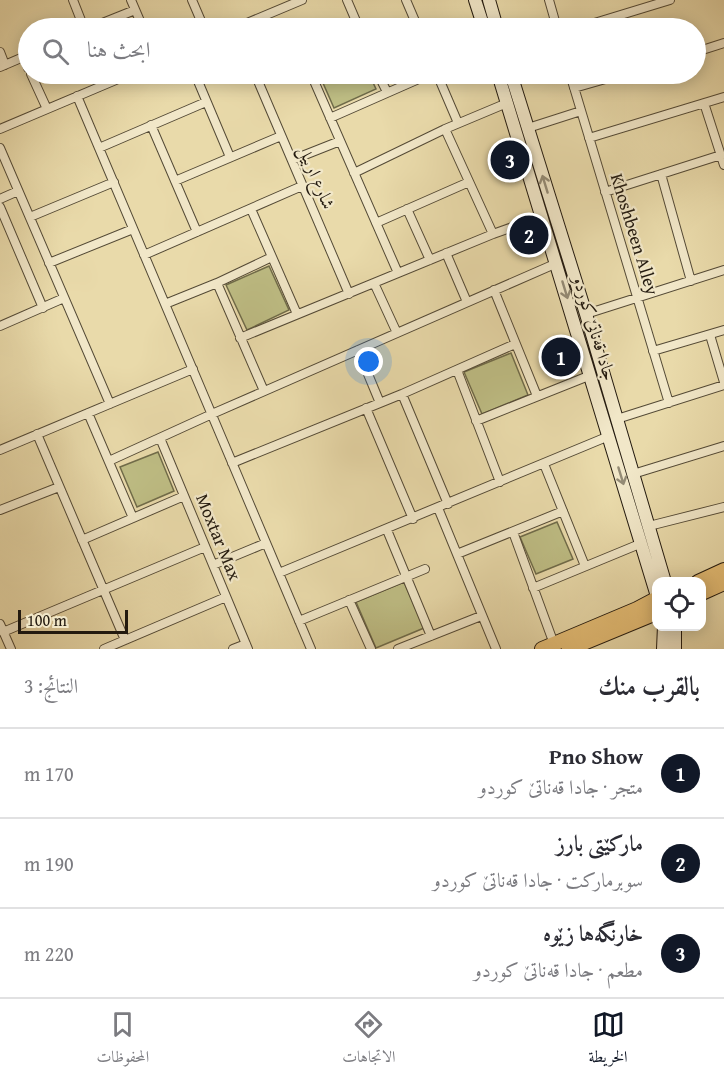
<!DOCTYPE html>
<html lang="ar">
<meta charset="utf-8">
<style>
:root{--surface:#fff;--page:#f2f2f3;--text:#2b2b33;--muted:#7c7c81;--line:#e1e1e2;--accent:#111827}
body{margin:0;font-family:"Gentium Book Plus",Amiri,serif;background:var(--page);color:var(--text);direction:rtl}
.controls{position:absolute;right:18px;bottom:18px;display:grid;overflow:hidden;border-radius:12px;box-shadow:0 3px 15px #0003}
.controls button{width:54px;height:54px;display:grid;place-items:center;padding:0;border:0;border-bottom:2px solid var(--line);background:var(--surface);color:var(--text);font:30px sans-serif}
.scale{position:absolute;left:18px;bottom:15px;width:110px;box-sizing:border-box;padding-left:6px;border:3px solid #231a0f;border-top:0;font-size:16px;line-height:21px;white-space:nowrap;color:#231a0f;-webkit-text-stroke:4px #f1e7c8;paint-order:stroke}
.you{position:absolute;left:369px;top:362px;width:21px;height:21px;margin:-15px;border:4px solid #fff;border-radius:50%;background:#1a73e8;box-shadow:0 0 0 9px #1a73e833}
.badge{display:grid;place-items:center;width:39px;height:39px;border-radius:50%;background:var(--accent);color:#fff;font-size:20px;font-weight:700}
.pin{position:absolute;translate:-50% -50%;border:3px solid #fff;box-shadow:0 2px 6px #0006}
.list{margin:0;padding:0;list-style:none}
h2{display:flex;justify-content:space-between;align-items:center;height:78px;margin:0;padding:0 24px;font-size:26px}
h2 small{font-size:20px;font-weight:400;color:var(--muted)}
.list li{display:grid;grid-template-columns:39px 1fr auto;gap:18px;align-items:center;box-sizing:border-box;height:90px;padding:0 24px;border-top:2px solid var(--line)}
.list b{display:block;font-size:22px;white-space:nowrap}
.list p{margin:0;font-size:20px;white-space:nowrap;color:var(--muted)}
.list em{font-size:20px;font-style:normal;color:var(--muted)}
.icon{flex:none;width:33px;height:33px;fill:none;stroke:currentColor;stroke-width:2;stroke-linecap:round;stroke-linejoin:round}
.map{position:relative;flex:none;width:724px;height:649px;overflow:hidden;direction:ltr}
.search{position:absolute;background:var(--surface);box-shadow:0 3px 15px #0003;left:18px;right:18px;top:18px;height:66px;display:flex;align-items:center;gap:15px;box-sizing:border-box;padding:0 21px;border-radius:33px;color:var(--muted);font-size:22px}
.sheet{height:348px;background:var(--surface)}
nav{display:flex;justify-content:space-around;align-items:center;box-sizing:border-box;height:84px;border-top:2px solid var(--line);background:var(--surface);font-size:16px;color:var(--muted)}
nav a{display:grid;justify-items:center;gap:3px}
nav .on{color:var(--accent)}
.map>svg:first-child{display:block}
.green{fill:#bebd84;stroke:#706c4a;stroke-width:1.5}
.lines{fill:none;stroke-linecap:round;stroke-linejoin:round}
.street-casing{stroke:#544a36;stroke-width:10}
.secondary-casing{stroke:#231a0f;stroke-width:14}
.primary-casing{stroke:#231a0f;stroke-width:16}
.street{stroke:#f1e7c8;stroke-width:8}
.secondary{stroke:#f1e7c8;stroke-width:12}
.primary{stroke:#e4bd75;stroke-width:14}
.oneway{stroke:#948b75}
.labels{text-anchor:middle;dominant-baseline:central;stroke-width:4.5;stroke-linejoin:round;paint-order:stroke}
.street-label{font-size:18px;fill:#231a0f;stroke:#f1e7c8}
</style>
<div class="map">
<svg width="724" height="649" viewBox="0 0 724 649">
<rect width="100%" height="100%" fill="#e9daaa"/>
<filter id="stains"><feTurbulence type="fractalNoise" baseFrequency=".00333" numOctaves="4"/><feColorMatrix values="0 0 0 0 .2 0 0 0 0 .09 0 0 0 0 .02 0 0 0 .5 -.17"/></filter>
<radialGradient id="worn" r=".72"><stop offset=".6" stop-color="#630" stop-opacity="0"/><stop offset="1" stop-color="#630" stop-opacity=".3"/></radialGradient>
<path class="green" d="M319,74H369L376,89L334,108Z
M269,266L289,310L247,330L226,285Z
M511,353L528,395L482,414L464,372Z
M158,452L174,491L137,507L120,467Z
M557,522L573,559L536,574L520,537Z
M404,582L424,628L376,648L356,602Z"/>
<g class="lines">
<g class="street-casing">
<path id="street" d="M73,0L84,28
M131,0L143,28
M192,0L204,28
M347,0L359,28
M406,0L418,28
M549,0L557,28
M614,17L617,28
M90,28L135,10
M235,28L302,0
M578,28L670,0
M0,52L5,65
M696,52L724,43
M24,57L28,68
M0,67L28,55
M31,74L47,109
M195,74L230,157
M255,74L349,294
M311,74L398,273
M378,74L387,92
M437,74L458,123
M570,74L669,403
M257,79L270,74
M574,88L623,74
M77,96L311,649
M704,103L724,165
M330,118L430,74
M151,125L197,232
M528,128L581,111
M0,129L130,74
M445,129L493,234
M589,138L724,97
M0,148L110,404
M99,148L206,102
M292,160L340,141
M354,173L445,129L507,103
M661,174L691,281
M175,181L281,136
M605,192L721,155
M0,199L18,191
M0,207L43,308
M251,209L297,314
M407,209L430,260
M30,217L114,182
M376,223L469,182
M446,253L467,302
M144,255L302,186
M49,263L133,229
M217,283L264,391
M374,283L397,333
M494,290L537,396
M165,304L217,283L272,257
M586,314L724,270
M0,326L64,298
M710,335L724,382
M240,338L493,234L543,216
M358,350L380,403
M653,351L724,330
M457,370L500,482
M402,394L448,504
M366,408L413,519
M88,413L133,518
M617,419L724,385
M476,421L591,375
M37,434L125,640
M160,438L248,649
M0,450L193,369
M109,461L212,414L557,263
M232,463L402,394L515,344
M544,464L585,566
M633,474L724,446
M438,508L496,649
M0,510L59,487
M649,526L724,507
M387,530L431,636
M513,532L554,644
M82,540L184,496
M457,554L563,511
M213,565L266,543
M279,573L609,436
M533,588L642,543
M349,600L371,649
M299,621L425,569
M0,624L11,649
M3,632L205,547
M104,649L226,597
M233,649L246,644
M398,649L481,616"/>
</g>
<g class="secondary-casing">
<path id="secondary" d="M475,0L484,28
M489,0L497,28
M498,74L656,593
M511,74L586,314L665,582
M663,649L664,626
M675,649V626"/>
</g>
<g class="primary-casing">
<path id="primary" d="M698,582L724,570
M702,593L724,583
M542,649L637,609L656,599
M569,649L656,613"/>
</g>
<use href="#street" class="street"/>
<use href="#secondary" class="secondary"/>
<use href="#primary" class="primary"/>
</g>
<defs><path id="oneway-shaft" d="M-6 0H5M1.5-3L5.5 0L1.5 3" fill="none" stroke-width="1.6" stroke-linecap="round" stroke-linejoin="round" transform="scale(1.5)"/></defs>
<g class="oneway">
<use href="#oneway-shaft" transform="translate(545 184) rotate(-107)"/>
<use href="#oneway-shaft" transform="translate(565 290) rotate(73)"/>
<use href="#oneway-shaft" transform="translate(621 476) rotate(73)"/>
</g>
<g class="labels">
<g class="street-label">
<text transform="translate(317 177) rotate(67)">شارع اربيل</text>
<text transform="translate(635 234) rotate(73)">Khoshbeen Alley</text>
<text transform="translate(595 328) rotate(73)">جادا قەناتێ کوردو</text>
<text transform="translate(219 537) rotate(68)">Moxtar Max</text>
</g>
</g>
<rect width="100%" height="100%" filter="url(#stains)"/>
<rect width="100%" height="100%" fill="url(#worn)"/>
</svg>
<div class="controls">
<button><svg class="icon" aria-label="locate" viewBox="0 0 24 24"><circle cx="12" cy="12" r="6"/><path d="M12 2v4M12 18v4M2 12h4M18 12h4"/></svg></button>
</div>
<div class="scale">100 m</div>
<div class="you"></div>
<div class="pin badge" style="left:561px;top:357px">1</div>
<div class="pin badge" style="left:529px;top:235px">2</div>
<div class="pin badge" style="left:510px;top:160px">3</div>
<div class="search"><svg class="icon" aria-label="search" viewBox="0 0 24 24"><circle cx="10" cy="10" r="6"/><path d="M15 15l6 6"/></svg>ابحث هنا</div>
</div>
<section class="sheet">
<h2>بالقرب منك<small>النتائج: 3</small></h2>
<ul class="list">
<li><span class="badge">1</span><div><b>Pno Show</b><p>متجر · جادا قەناتێ کوردو</p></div><em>170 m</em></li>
<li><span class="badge">2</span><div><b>مارکێتی بارز</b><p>سوبرماركت · جادا قەناتێ کوردو</p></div><em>190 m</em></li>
<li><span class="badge">3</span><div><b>خارنگەها زێوە</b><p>مطعم · جادا قەناتێ کوردو</p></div><em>220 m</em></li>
</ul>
</section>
<nav>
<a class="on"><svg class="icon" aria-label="map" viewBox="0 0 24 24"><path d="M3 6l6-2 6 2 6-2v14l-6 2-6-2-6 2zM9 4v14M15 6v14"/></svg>الخريطة</a>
<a><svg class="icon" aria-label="directions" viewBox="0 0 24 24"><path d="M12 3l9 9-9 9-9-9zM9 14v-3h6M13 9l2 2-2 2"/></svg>الاتجاهات</a>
<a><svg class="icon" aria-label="saved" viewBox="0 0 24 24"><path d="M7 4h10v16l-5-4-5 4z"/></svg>المحفوظات</a>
</nav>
